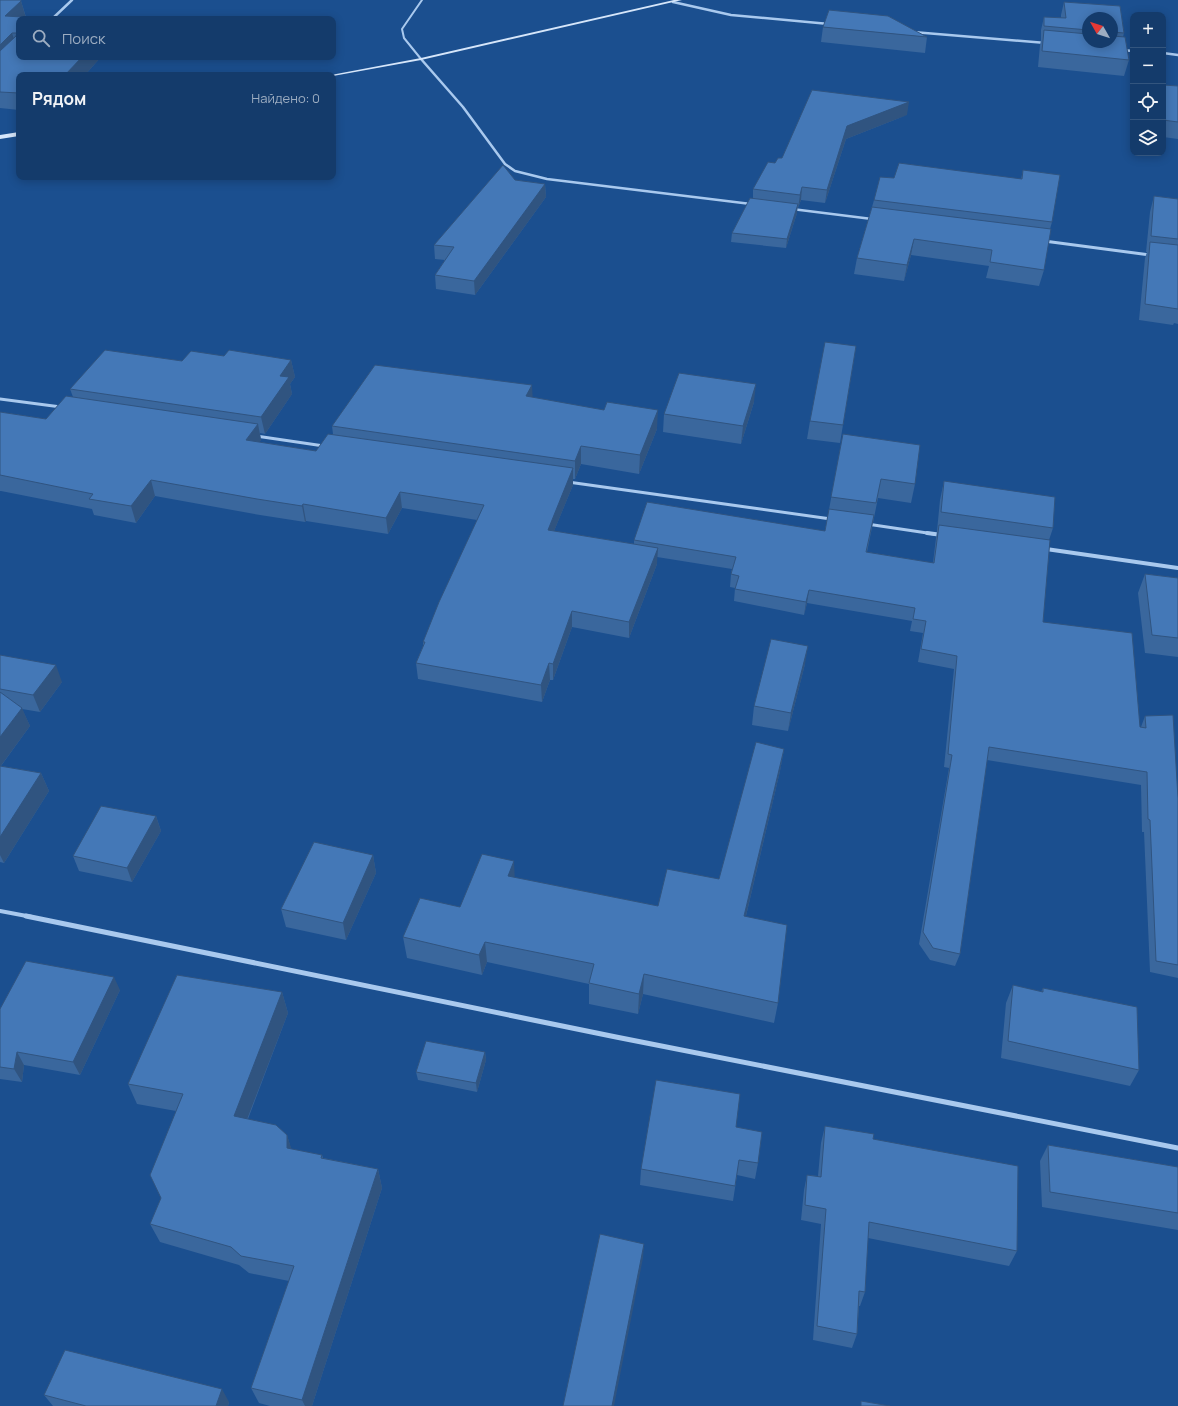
<!DOCTYPE html>
<html lang="ru">
<meta charset="utf-8">
<style>
:root{--surface:#143b6b;--page:#214673;--text:#f1f3f6;--muted:#9dadc1;--line:#33557e}
body{margin:0;font-family:Manrope,sans-serif;background:var(--page);color:var(--text)}
.controls{position:absolute;right:12px;top:12px;display:grid;overflow:hidden;border-radius:8px;box-shadow:0 2px 10px #0003}
.controls button{width:36px;height:36px;display:grid;place-items:center;padding:0;border:0;border-bottom:1px solid var(--line);background:var(--surface);color:var(--text);font:20px sans-serif}
.compass{position:absolute;left:1082px;top:12px;width:36px;height:36px;border-radius:50%;background:var(--surface);box-shadow:0 2px 10px #0003;rotate:309deg}
.list{margin:0;padding:0;list-style:none}
h2{display:flex;justify-content:space-between;align-items:center;height:52px;margin:0;padding:0 16px;font-size:17px}
h2 small{font-size:13px;font-weight:400;color:var(--muted)}
.icon{flex:none;width:22px;height:22px;fill:none;stroke:currentColor;stroke-width:2;stroke-linecap:round;stroke-linejoin:round}
.map{position:relative;flex:none;width:1178px;height:1406px;overflow:hidden}
.search{position:absolute;background:var(--surface);box-shadow:0 2px 10px #0003;left:16px;top:16px;width:320px;height:44px;display:flex;align-items:center;gap:10px;box-sizing:border-box;padding:0 14px;border-radius:8px;color:var(--muted);font-size:15px}
.panel{position:absolute;background:var(--surface);box-shadow:0 2px 10px #0003;left:16px;top:72px;width:320px;height:108px;border-radius:8px}
.map>svg:first-child{display:block}
.lines{fill:none;stroke-linecap:round;stroke-linejoin:round}
.service{stroke:#a9c9ee;stroke-width:2}
.minor-far3{stroke:#a9c9ee;stroke-width:2.5}
.minor-far2{stroke:#a9c9ee;stroke-width:3}
.minor-far1{stroke:#a9c9ee;stroke-width:4}
.minor{stroke:#a9c9ee;stroke-width:5}
.secondary{fill:#d6e6fa;fill-rule:evenodd}
.wall{fill:#3a679d;fill-rule:evenodd}
.shaded-wall{fill:#305480}
.building{fill:#4478b7;stroke:#305480}
</style>
<div class="map">
<svg width="1178" height="1406" viewBox="0 0 1178 1406">
<rect width="100%" height="100%" fill="#1b4f8f"/>
<g class="lines">
<path class="service" d="M421,59L404,38L402,29L422,0"/>
<path class="minor-far3" d="M673,2L731,15L829,24
M52,19L72,0
M913,32L1046,43
M1122,50L1133,51
M1163,53L1178,55
M421,59L463,107L505,164L515,171L547,179L751,204
M792,209L872,219"/>
<path class="minor-far2" d="M1044,241L1150,255
M0,399L61,407
M256,436L324,446
M568,482L831,519
M867,524L934,534"/>
<path class="minor-far1" d="M927,533L942,535
M1046,549L1178,568
M0,911L32,917"/>
<path class="minor" d="M26,916L616,1037L1178,1148"/>
<path class="secondary" d="M674,0H682L421,60L333,76V75H331L421,58Z
M19,132V136L0,139V135Z"/>
</g>
<path class="wall" d="M0,0L21,1L26,17L19,57H101L85,75H19V110L0,108Z
M1064,2L1120,6L1124,33L1123,37H1125L1129,60L1124,76L1038,67L1040,45L1041,40V30L1044,17L1061,18V15ZM1088,18H1112V42H1088Z
M823,27L927,37L925,53L821,42Z
M1163,85L1178,86V139L1163,137Z
M907,115L846,139L825,203L801,200L798,208H797V213L786,248L731,242L732,233L753,199V189L775,163L782,158Z
M1023,170L1052,222L1050,229L1044,270L1039,286L986,278L989,266L911,255L904,281L854,274L857,258L872,207L874,200L894,178L1021,179Z
M515,180L545,184L546,197L475,295L436,289L435,275L445,260L435,259L434,245Z
M1154,196L1178,199V324L1174,323L1173,325L1139,320L1145,258L1147,252H1146L1150,212Z
M856,346L840,443L807,439L810,421Z
M224,356L291,360L295,377L290,384L292,394L265,434L260,433L261,440L259,442L316,451L333,434L332,426L532,385V397L657,429L639,474L581,464L575,479H573V485L554,531L634,544V540L825,531L843,434L915,484L911,503L878,498L867,552L933,563L936,538L937,531L940,500L944,481L1053,528L1049,540L1043,622L1140,727H1141L1145,716L1178,798V978L1150,972L1144,832H1142L1141,785L987,760L960,954L955,966L930,960L919,944L949,768L944,767L954,669L918,662L923,633L910,631L912,621L807,603L804,615L734,601L735,588L730,587L731,574L732,569L657,557V564L629,638L572,627L553,680H550L542,702L418,679L416,663L423,646V642L477,520L402,508L388,534L306,521L305,522L260,515L155,496L136,523L94,515L92,509L1,491H0V412L46,419L73,397L70,389L182,361Z
M754,402L741,444L663,432L664,414Z
M1145,574L1178,578V657L1145,653L1138,593Z
M0,655L62,682L40,712L22,709L30,726L1,766L41,773L49,791L4,863L0,862Z
M805,664L788,731L752,725L754,706Z
M784,749L780,771L746,916L778,1003L774,1023L643,994L638,1014L589,1004V984L487,962L482,975L407,958L403,937L460,907L515,878L658,906L719,879Z
M156,816L161,831L132,882L79,871L73,856Z
M373,855L376,873L346,940L286,927L281,909Z
M1013,985L1041,992L1043,988L1139,1070L1130,1086L1001,1058L1006,1003Z
M120,990L80,1075L24,1065L22,1082L0,1079V1009Z
M282,992L288,1013L248,1119L287,1135L291,1149L322,1155L323,1158L378,1169L382,1188L312,1406H270L259,1403L251,1388L289,1281L249,1273L239,1265L160,1242L150,1224L161,1198L176,1111L137,1104L128,1084Z
M485,1052L486,1060L477,1092L418,1080L416,1072Z
M825,1126L873,1139L1017,1251L1009,1266L868,1238L865,1292L860,1306H859L857,1334L852,1348L813,1340L821,1224L801,1220L804,1190L807,1175L818,1176L821,1143Z
M736,1127L758,1163L755,1179L737,1175L733,1201L640,1185L641,1169Z
M1048,1145L1178,1167V1230L1042,1207L1040,1161Z
M44,1395L229,1402L228,1406H53Z"/>
<path class="shaded-wall" d="M21,1L26,18L5,16Z
M12,33L17,49L0,66V45Z
M82,57H101L85,75H65Z
M909,102L907,115L846,139L825,203L827,190L847,126Z
M545,184L546,197L475,295L474,281Z
M802,187L801,200L798,208L800,195Z
M798,204L797,213L786,248L787,239Z
M914,239L911,255L904,281L907,265Z
M291,360L295,377L290,384L292,394L265,434L261,417L280,376Z
M756,384L754,402L741,444L743,426Z
M532,385L533,404L526,396Z
M658,410L657,429L639,474L640,455Z
M258,424L261,440L250,456L246,440Z
M581,446V464L575,479V461Z
M573,468V485L548,546V530Z
M151,480L155,496L136,523L131,506Z
M400,492L402,508L388,534L386,518Z
M303,504L306,521L305,522L302,506Z
M658,548L657,564L629,638V622Z
M809,590L807,603L804,615L806,602Z
M572,611V627L553,680V664Z
M808,646L805,664L788,731L791,713Z
M549,663L550,680L542,702L541,685Z
M56,665L62,682L40,712L33,695Z
M22,708L30,726L0,767V737Z
M784,749L780,771L741,937L744,916Z
M41,773L49,791L4,863L0,855V837Z
M156,816L161,831L132,882L127,868Z
M373,855L376,873L346,940L343,923Z
M514,861L515,883L508,876Z
M485,942L487,962L482,975L479,955Z
M644,974L643,994L638,1014L639,994Z
M114,977L120,990L80,1075L73,1062Z
M282,992L288,1013L241,1135L234,1116Z
M17,1052L24,1065L22,1082L14,1069Z
M485,1052L486,1060L477,1092L476,1083Z
M287,1135L293,1154L287,1148Z
M378,1169L382,1188L312,1406H305L302,1400Z
M644,1244L643,1258L614,1406H612Z
M222,1389L229,1402L228,1406H216Z"/>
<path class="building" d="M0,0H21V1L5,16L57,19H19V57H82L65,75H19V93L0,92V51L16,36L17,33H12L0,45Z
M1064,2L1120,6L1124,33L1112,32V18H1088V30L1044,26V17L1066,18Z
M829,10L888,16L927,37L823,27Z
M1044,30L1088,34V42H1112V36L1125,37L1129,60L1042,51Z
M1163,85L1178,86V122L1163,120Z
M812,90L909,102L847,126L827,190L802,187L800,195L753,189L768,162L775,163L778,158H782Z
M899,163L1022,179L1023,170L1060,175L1052,222L874,200L880,177L894,178Z
M503,165L515,180L545,184L474,281L435,275L454,247L434,245Z
M1154,196L1178,199V239L1151,236Z
M750,198L798,204L787,239L732,233Z
M872,207L1051,229L1044,270L990,262L992,250L914,239L907,265L857,258Z
M1150,242L1178,245V309L1145,304Z
M825,342L856,346L843,425L810,421Z
M105,350L182,361L191,351L224,356L229,350L291,360L280,376L289,377L261,417L70,389Z
M375,365L532,385L526,396L604,410L607,402L658,410L640,455L581,446L575,461L332,426Z
M679,373L756,384L743,426L664,414Z
M66,396L258,424L246,440L316,451L328,434L573,468L548,530L658,548L629,622L572,611L553,664L549,663L541,685L416,663L425,642H423L439,602L484,505L400,492L386,518L303,504L302,506L257,499L151,480L131,506L89,499L93,494L0,475V412L46,419Z
M843,434L920,445L915,484L881,479L876,503L831,497Z
M944,481L1055,497L1053,528L941,512Z
M647,502L825,531L829,509L874,515L866,552L934,563L939,525L1050,540L1043,622L1132,633L1140,727L1146,728L1145,716L1173,715L1178,798V965L1156,961L1150,820L1148,819L1147,772L989,747L960,954L933,948L923,932L952,755L948,754L957,656L921,649L926,621L913,619L915,608L809,590L806,602L735,589L739,576L731,574L736,557L634,540Z
M1145,574L1178,578V638L1152,635Z
M771,639L808,646L791,713L754,706Z
M0,655L56,665L33,695L0,689Z
M0,692L22,708L0,737Z
M756,742L784,749L744,916L787,925L778,1003L644,974L639,994L589,983L594,964L485,942L479,955L403,937L420,898L460,907L482,854L514,861L508,876L658,906L667,869L719,879Z
M0,766L41,773L0,837Z
M101,806L156,816L127,868L73,856Z
M314,842L373,855L343,923L281,909Z
M26,961L114,977L73,1062L17,1052L14,1069L0,1067V1009Z
M177,975L282,992L234,1116L276,1125L287,1135V1148L322,1155L321,1158L378,1169L302,1400L251,1388L294,1266L241,1256L231,1247L150,1224L161,1198L150,1175L183,1094L128,1084Z
M1013,985L1043,992V988L1137,1007L1139,1070L1008,1041Z
M426,1041L485,1052L476,1083L416,1072Z
M656,1080L740,1094L736,1127L762,1132L758,1163L739,1160L735,1186L641,1169Z
M825,1126L874,1134L873,1139L1018,1166L1017,1251L869,1222L865,1292L859,1291L857,1334L817,1326L826,1209L805,1205L807,1175L821,1177Z
M1048,1145L1178,1167V1213L1050,1192Z
M600,1234L644,1244L612,1406H563Z
M65,1350L222,1389L216,1406H86L44,1395Z
M861,1401L890,1406H861Z"/>
</svg>
<div class="controls">
<button>+</button>
<button>−</button>
<button><svg class="icon" aria-label="locate" viewBox="0 0 24 24"><circle cx="12" cy="12" r="6"/><path d="M12 2v4M12 18v4M2 12h4M18 12h4"/></svg></button>
<button><svg class="icon" aria-label="layers" viewBox="0 0 24 24"><path d="M12 4l9 5-9 5-9-5zM3 14l9 5 9-5"/></svg></button>
</div>
<svg class="compass" viewBox="-18 -18 36 36"><path d="M0-13l5 13h-10z" fill="#e53935"/><path d="M0 13l5-13h-10z" fill="#9dadc1"/></svg>
<div class="search"><svg class="icon" aria-label="search" viewBox="0 0 24 24"><circle cx="10" cy="10" r="6"/><path d="M15 15l6 6"/></svg>Поиск</div>
<section class="panel">
<h2>Рядом<small>Найдено: 0</small></h2>
<ul class="list">
</ul>
</section>
</div>
